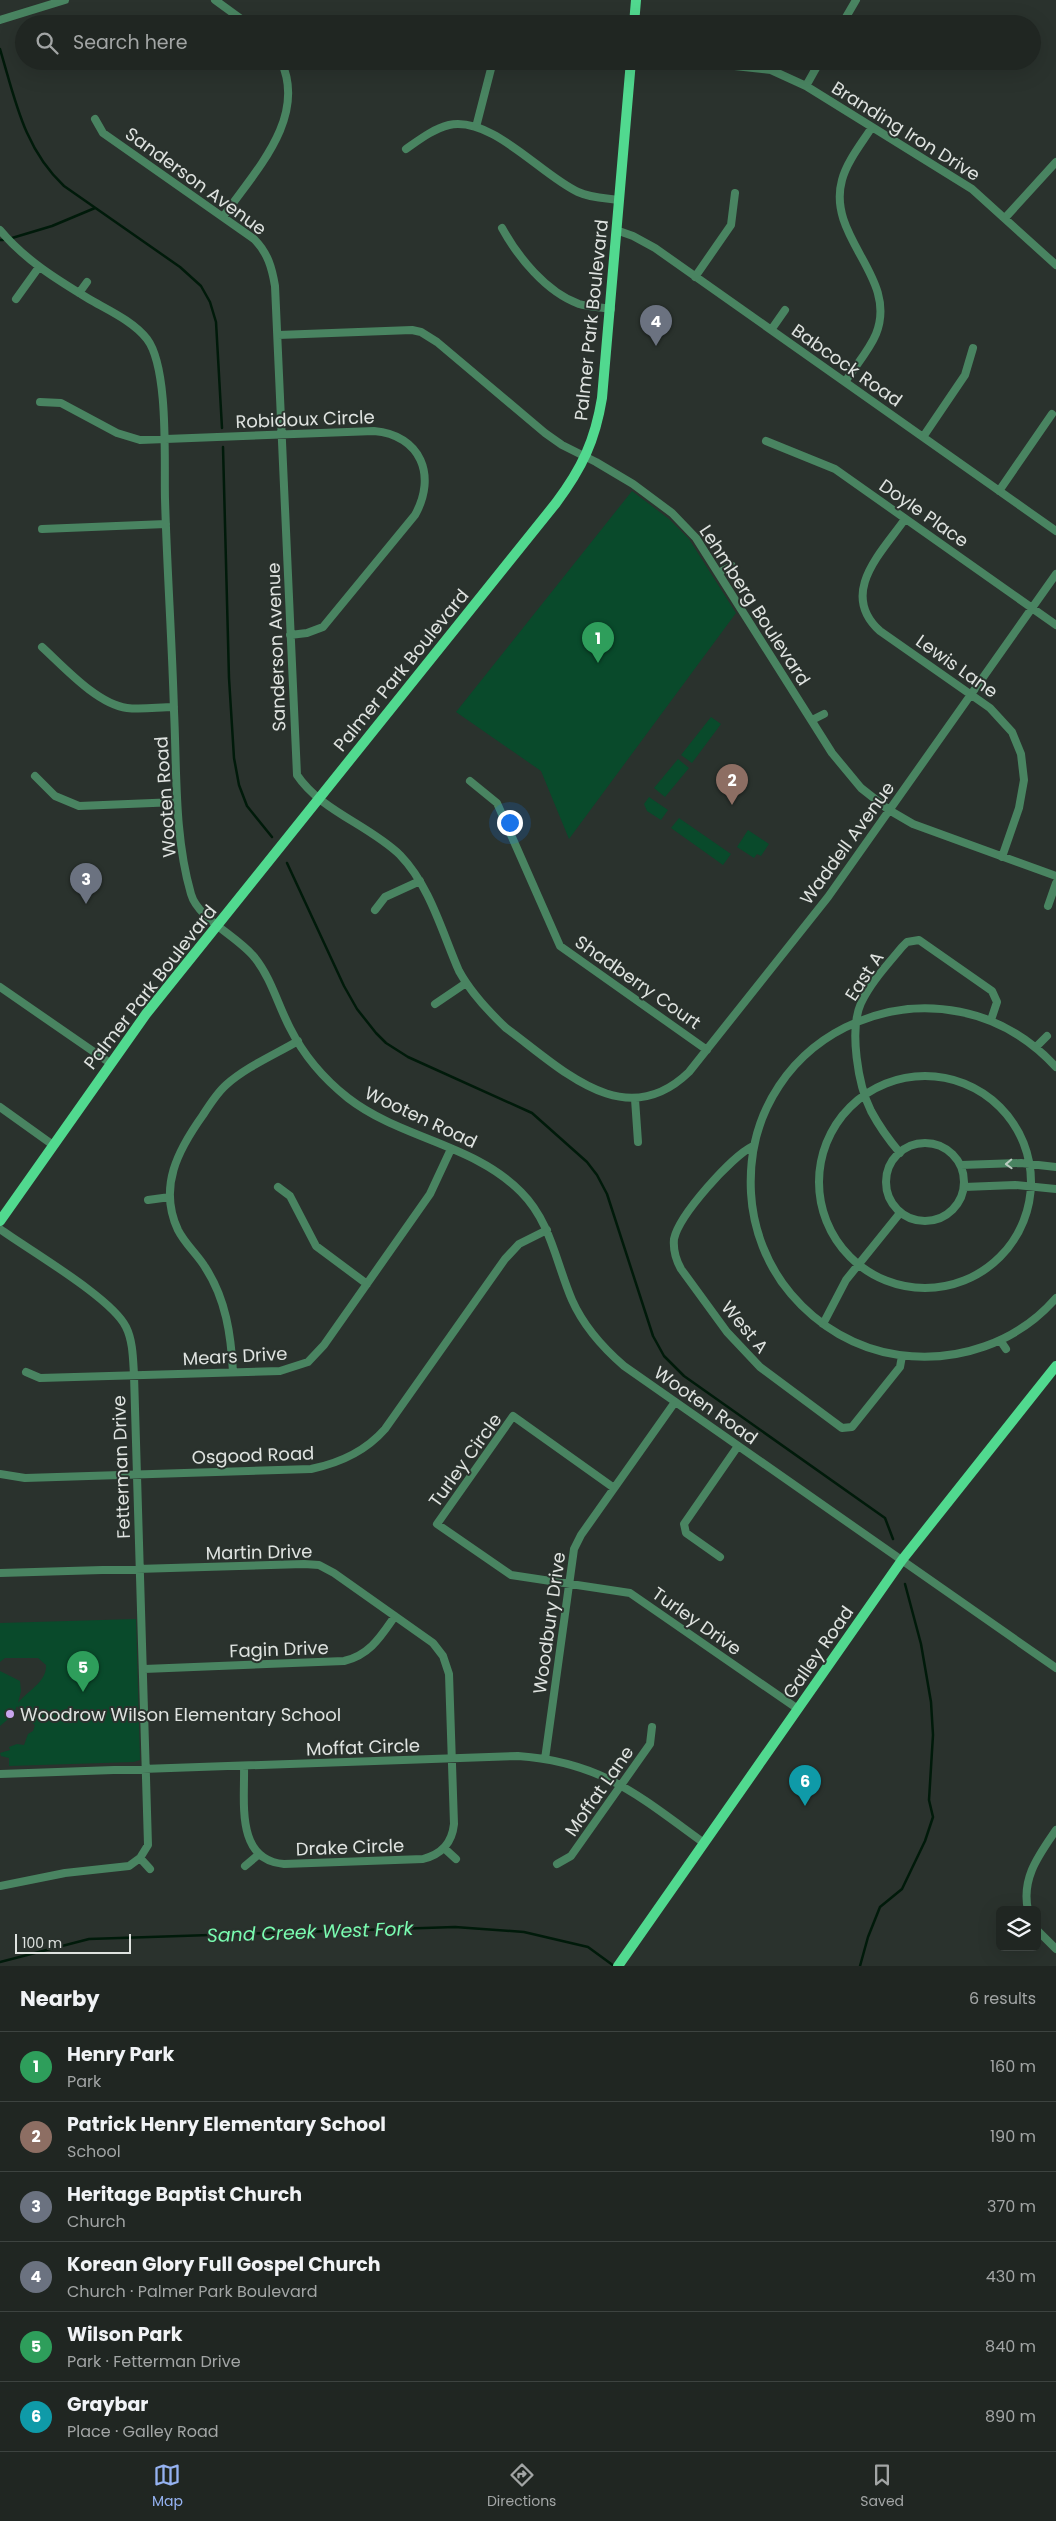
<!DOCTYPE html>
<meta charset="utf-8">
<style>
:root{--surface:#202622;--page:#282e2a;--text:#f1f3f6;--muted:#a2a5a5;--line:#3d4340;--accent:#95b2f1}
body{margin:0;font-family:Poppins,sans-serif;background:var(--page);color:var(--text)}
.controls{position:absolute;right:15px;bottom:15px;display:grid;overflow:hidden;border-radius:8px;box-shadow:0 5px 20px #0002}
.controls button{width:45px;height:45px;display:grid;place-items:center;padding:0;border:0;border-bottom:1px solid var(--line);background:var(--surface);color:var(--text);font:25px sans-serif}
.scale{position:absolute;left:15px;bottom:12px;width:116px;box-sizing:border-box;padding-left:5px;border:2px solid #dfe3e0;border-top:0;font-size:14px;line-height:18px;white-space:nowrap;color:#dfe3e0;-webkit-text-stroke:4px #2a322d;paint-order:stroke}
.you{position:absolute;left:509px;top:822px;width:18px;height:18px;margin:-12px;border:4px solid #fff;border-radius:50%;background:#1a73e8;box-shadow:0 0 0 8px #1a73e833}
.badge{display:grid;place-items:center;width:32px;height:32px;border-radius:50%;background:var(--accent);color:#fff;font-size:16px;font-weight:700}
.pin{position:absolute;translate:-50% -41px;filter:drop-shadow(0 1px 2px #0008)}
.pin::after{content:'';position:absolute;top:26px;width:18px;height:15px;background:inherit;clip-path:polygon(0 0,100% 0,50% 100%)}
.list{margin:0;padding:0;list-style:none}
h2{display:flex;justify-content:space-between;align-items:center;height:65px;margin:0;padding:0 20px;font-size:21px}
h2 small{font-size:16px;font-weight:400;color:var(--muted)}
.list li{display:grid;grid-template-columns:32px 1fr auto;gap:15px;align-items:center;box-sizing:border-box;height:70px;padding:0 20px;border-top:1px solid var(--line)}
.list b{display:block;font-size:19px;white-space:nowrap}
.list p{margin:0;font-size:16px;white-space:nowrap;color:var(--muted)}
.list em{font-size:16px;font-style:normal;color:var(--muted)}
.icon{flex:none;width:28px;height:28px;fill:none;stroke:currentColor;stroke-width:2;stroke-linecap:round;stroke-linejoin:round}
.map{position:relative;flex:none;width:1056px;height:1966px;overflow:hidden}
.search{position:absolute;background:var(--surface);box-shadow:0 5px 20px #0002;left:15px;right:15px;top:15px;height:55px;display:flex;align-items:center;gap:12px;box-sizing:border-box;padding:0 18px;border-radius:28px;color:var(--muted);font-size:19px}
.sheet{height:485px;background:var(--surface)}
nav{display:flex;justify-content:space-around;align-items:center;box-sizing:border-box;height:70px;border-top:1px solid var(--line);background:var(--surface);font-size:14px;color:var(--muted)}
nav a{display:grid;justify-items:center;gap:2px}
nav .on{color:var(--accent)}
.map>svg:first-child{display:block}
.green{fill:#094a2b}
.lines{fill:none;stroke-linecap:round;stroke-linejoin:round}
.stream{stroke:#001a0a;stroke-width:2.5}
.minor{stroke:#498461;stroke-width:8}
.major{stroke:#51d98f;stroke-width:10}
.oneway{stroke:#bacbc0}
.poi-dot{fill:#c9a5ee;stroke:#2a322d;stroke-width:2}
.labels{text-anchor:middle;dominant-baseline:central;stroke-width:4;stroke-linejoin:round;paint-order:stroke}
.street-label{font-size:18px;fill:#dfe3e0;stroke:#2a322d}
.poi-label{font-size:18px;fill:#dfe3e0;stroke:#2a322d;text-anchor:start}
.water-label{font-size:19px;font-style:italic;fill:#7afcb1;stroke:#2a322d}
</style>
<div class="map">
<svg width="1056" height="1966" viewBox="0 0 1056 1966">
<rect width="100%" height="100%" fill="#2a322d"/>
<path class="green" d="M632,491L669,519L689,539L736,613L569,839L541,771L456,712Z
M711,717L721,724L692,763L681,755Z
M678,759L689,768L665,797L654,788Z
M649,797L668,810L661,820L647,811L644,804Z
M679,818L731,854L723,865L671,828Z
M748,830L769,844L761,856L757,854L754,858L737,847Z
M136,1619L140,1760L134,1762L9,1766V1758L1,1756L0,1753L10,1750L9,1747L17,1744L24,1745L28,1734L33,1731L35,1725L23,1716L17,1706L13,1715L0,1726V1671L20,1681L21,1691L18,1703C27,1691 47,1682 46,1665L38,1658H5L0,1662V1623Z"/>
<g class="lines">
<path class="stream" d="M0,49C15,99 24,149 64,186L180,267L201,286L210,302L216,322L222,428
M12,238L52,226L95,208
M0,240H3
M223,447L229,678L234,758L239,785L247,806L272,837
M287,863L344,986L357,1009L376,1033L386,1043L408,1057L532,1113L587,1162L597,1175L607,1194L653,1336L664,1356L684,1376L885,1518L893,1539
M0,1962L89,1939L455,1927L524,1932L588,1947L614,1966
M860,1966L868,1937L880,1907L902,1889L925,1841L933,1817L929,1800L933,1735L931,1702L921,1644L905,1584"/>
<path class="minor" d="M215,0L248,24
M0,20L65,0
M842,24L856,0
M689,61L771,70L806,86L972,189L1056,265
M806,86L820,61
M95,119L103,133L254,239C268,253 272,268 275,286L297,775C321,811 369,825 400,855C430,886 442,932 459,971C471,993 488,1011 506,1028C561,1068 624,1135 689,1072L828,897L1056,574
M476,127L493,61
M406,149C419,140 433,129 449,125C492,116 541,175 578,192C591,198 605,198 619,200
M223,217C253,173 308,119 281,61
M1005,218L1056,162
M502,228C518,257 546,292 579,304C589,307 600,307 611,309
M0,230C25,260 56,279 89,299C108,310 133,321 147,339C169,368 164,461 165,499C167,570 172,640 174,711C177,772 174,835 191,894C198,919 239,937 255,958C271,978 278,1005 290,1028C304,1056 324,1079 348,1098C401,1139 474,1144 521,1192C551,1222 556,1263 572,1300C584,1327 602,1347 624,1366L1056,1668
M616,230L633,236L655,248L1056,531
M695,277L731,225L735,193
M79,293L87,282
M16,299L39,267
M771,330L785,310
M278,335L412,330L421,332L437,342L545,433L562,445L596,462L633,484L672,513L696,538L832,753L861,788L889,810L913,824L1056,876
M845,382C855,366 869,351 876,334C899,277 826,238 842,180C847,161 862,143 872,127
M40,402L61,403L117,433L140,440L374,431C421,435 437,476 415,515L323,627L307,633L290,635
M923,437L965,375L973,348
M766,441L835,469L1056,625
M999,491L1052,414
M905,519C882,552 838,593 880,631L990,708L1012,732L1021,754L1024,780L1019,808L1002,857
M42,529L166,524
M718,573L732,566
M42,647C64,667 97,704 127,708C142,710 159,707 174,707
M812,720L824,714
M35,776L55,796L79,806L177,802
M470,781L497,803L560,946L707,1050
M1048,906L1056,883
M375,910L385,897L420,881
M0,987L110,1063
M435,1004L466,983
M1036,1047L1047,1036
M1056,1067C944,945 742,1026 751,1193C753,1229 767,1266 791,1294C818,1326 856,1349 899,1355C957,1363 1017,1343 1056,1298
M819 1182a106 106 0 1 1 212 0a106 106 0 1 1-212 0Z
M635,1099L638,1142
M0,1107L53,1145
M886 1182a39 39 0 1 1 78 0a39 39 0 1 1-78 0Z
M753,1146C731,1157 679,1215 674,1239C673,1250 676,1260 681,1269L727,1332L760,1367L842,1428L852,1427L900,1367L902,1356
M900,1153C889,1140 879,1126 871,1111C858,1085 849,1030 861,1003C871,982 888,964 902,947L907,942L919,940L992,991L997,1002L991,1020
M961,1165L1021,1163L1056,1167
M278,1187L290,1196L316,1246L367,1284
M964,1187L1015,1185L1056,1189
M148,1200L170,1197
M0,1229C29,1250 112,1298 126,1327C133,1341 133,1359 134,1375L148,1845L140,1858L129,1866L65,1873L0,1886
M823,1324L846,1280L900,1213
M1000,1340L1006,1349
M26,1372L40,1378L280,1371L308,1362L324,1345L430,1194L451,1149
M233,1372C231,1335 226,1299 205,1267C197,1254 185,1244 178,1230C158,1187 178,1150 203,1115C210,1104 217,1093 226,1085C246,1067 274,1055 298,1041
M0,1474L25,1478L311,1469C340,1463 365,1452 385,1429L505,1259L519,1244L547,1230
M614,1488L513,1416L437,1524L511,1575L630,1593L798,1709
M720,1557L686,1533L684,1524L738,1446
M0,1573L304,1564L319,1565L334,1573L433,1643L443,1656L449,1674L454,1824C452,1843 442,1854 423,1859L284,1864C235,1860 245,1801 244,1766
M144,1669L344,1661C370,1655 381,1636 395,1616
M545,1759L574,1549L581,1535L675,1402
M0,1774L518,1756C602,1762 639,1796 704,1843
M444,1848L456,1859
M140,1858L150,1869
M557,1864L571,1856L650,1744L652,1727
M245,1866L258,1855
M1028,1910C1021,1878 1039,1855 1056,1830
M1037,1930L1056,1949"/>
<path class="major" d="M634,24L636,0
M0,1221L146,1014L556,503C582,468 595,441 602,398L631,61
M618,1966L902,1560L1056,1366"/>
</g>
<defs><path id="oneway-chevron" d="M-2-3.5L2.5 0L-2 3.5" fill="none" stroke-width="1.6" stroke-linecap="round" stroke-linejoin="round" transform="scale(1.25)"/></defs>
<use class="oneway" href="#oneway-chevron" transform="translate(1009 1164) rotate(178)"/>
<circle class="poi-dot" cx="10" cy="1714" r="5"/>
<g class="labels">
<g class="street-label">
<text transform="translate(906 131) rotate(32)">Branding Iron Drive</text>
<text transform="translate(196 181) rotate(36)">Sanderson Avenue</text>
<text transform="translate(591 320) rotate(-84)">Palmer Park Boulevard</text>
<text transform="translate(847 365) rotate(35)">Babcock Road</text>
<text transform="translate(305 419) rotate(-2)">Robidoux Circle</text>
<text transform="translate(924 513) rotate(35)">Doyle Place</text>
<text transform="translate(755 605) rotate(57)">Lehmberg Boulevard</text>
<text transform="translate(276 647) rotate(-92)">Sanderson Avenue</text>
<text transform="translate(957 666) rotate(35)">Lewis Lane</text>
<text transform="translate(401 670) rotate(-51)">Palmer Park Boulevard</text>
<text transform="translate(165 797) rotate(-94)">Wooten Road</text>
<text transform="translate(847 843) rotate(-54)">Waddell Avenue</text>
<text transform="translate(864 976) rotate(-57)">East A</text>
<text transform="translate(638 982) rotate(35)">Shadberry Court</text>
<text transform="translate(150 987) rotate(-52)">Palmer Park Boulevard</text>
<text transform="translate(421 1117) rotate(25)">Wooten Road</text>
<text transform="translate(745 1327) rotate(50)">West A</text>
<text transform="translate(235 1356) rotate(-3)">Mears Drive</text>
<text transform="translate(706 1405) rotate(35)">Wooten Road</text>
<text transform="translate(253 1455) rotate(-2)">Osgood Road</text>
<text transform="translate(465 1460) rotate(-54)">Turley Circle</text>
<text transform="translate(121 1467) rotate(-92)">Fetterman Drive</text>
<text transform="translate(259 1552) rotate(-1)">Martin Drive</text>
<text transform="translate(697 1621) rotate(35)">Turley Drive</text>
<text transform="translate(549 1623) rotate(-82)">Woodbury Drive</text>
<text transform="translate(279 1649) rotate(-2)">Fagin Drive</text>
<text transform="translate(818 1652) rotate(-55)">Galley Road</text>
<text transform="translate(363 1747) rotate(-2)">Moffat Circle</text>
<text transform="translate(599 1791) rotate(-55)">Moffat Lane</text>
<text transform="translate(350 1847) rotate(-2)">Drake Circle</text>
</g>
<g class="poi-label">
<text x="20" y="1714">Woodrow Wilson Elementary School</text>
</g>
<g class="water-label">
<text transform="translate(310 1932) rotate(-2)">Sand Creek West Fork</text>
</g>
</g>
</svg>
<div class="controls">
<button><svg class="icon" aria-label="layers" viewBox="0 0 24 24"><path d="M12 4l9 5-9 5-9-5zM3 14l9 5 9-5"/></svg></button>
</div>
<div class="scale">100 m</div>
<div class="you"></div>
<div class="pin badge" style="left:598px;top:663px;background:#2e9e5b">1</div>
<div class="pin badge" style="left:732px;top:805px;background:#8d6e63">2</div>
<div class="pin badge" style="left:86px;top:904px;background:#6b7280">3</div>
<div class="pin badge" style="left:656px;top:346px;background:#6b7280">4</div>
<div class="pin badge" style="left:83px;top:1692px;background:#2e9e5b">5</div>
<div class="pin badge" style="left:805px;top:1806px;background:#0f9aa8">6</div>
<div class="search"><svg class="icon" aria-label="search" viewBox="0 0 24 24"><circle cx="10" cy="10" r="6"/><path d="M15 15l6 6"/></svg>Search here</div>
</div>
<section class="sheet">
<h2>Nearby<small>6 results</small></h2>
<ul class="list">
<li><span class="badge" style="background:#2e9e5b">1</span><div><b>Henry Park</b><p>Park</p></div><em>160 m</em></li>
<li><span class="badge" style="background:#8d6e63">2</span><div><b>Patrick Henry Elementary School</b><p>School</p></div><em>190 m</em></li>
<li><span class="badge" style="background:#6b7280">3</span><div><b>Heritage Baptist Church</b><p>Church</p></div><em>370 m</em></li>
<li><span class="badge" style="background:#6b7280">4</span><div><b>Korean Glory Full Gospel Church</b><p>Church · Palmer Park Boulevard</p></div><em>430 m</em></li>
<li><span class="badge" style="background:#2e9e5b">5</span><div><b>Wilson Park</b><p>Park · Fetterman Drive</p></div><em>840 m</em></li>
<li><span class="badge" style="background:#0f9aa8">6</span><div><b>Graybar</b><p>Place · Galley Road</p></div><em>890 m</em></li>
</ul>
</section>
<nav>
<a class="on"><svg class="icon" aria-label="map" viewBox="0 0 24 24"><path d="M3 6l6-2 6 2 6-2v14l-6 2-6-2-6 2zM9 4v14M15 6v14"/></svg>Map</a>
<a><svg class="icon" aria-label="directions" viewBox="0 0 24 24"><path d="M12 3l9 9-9 9-9-9zM9 14v-3h6M13 9l2 2-2 2"/></svg>Directions</a>
<a><svg class="icon" aria-label="saved" viewBox="0 0 24 24"><path d="M7 4h10v16l-5-4-5 4z"/></svg>Saved</a>
</nav>
